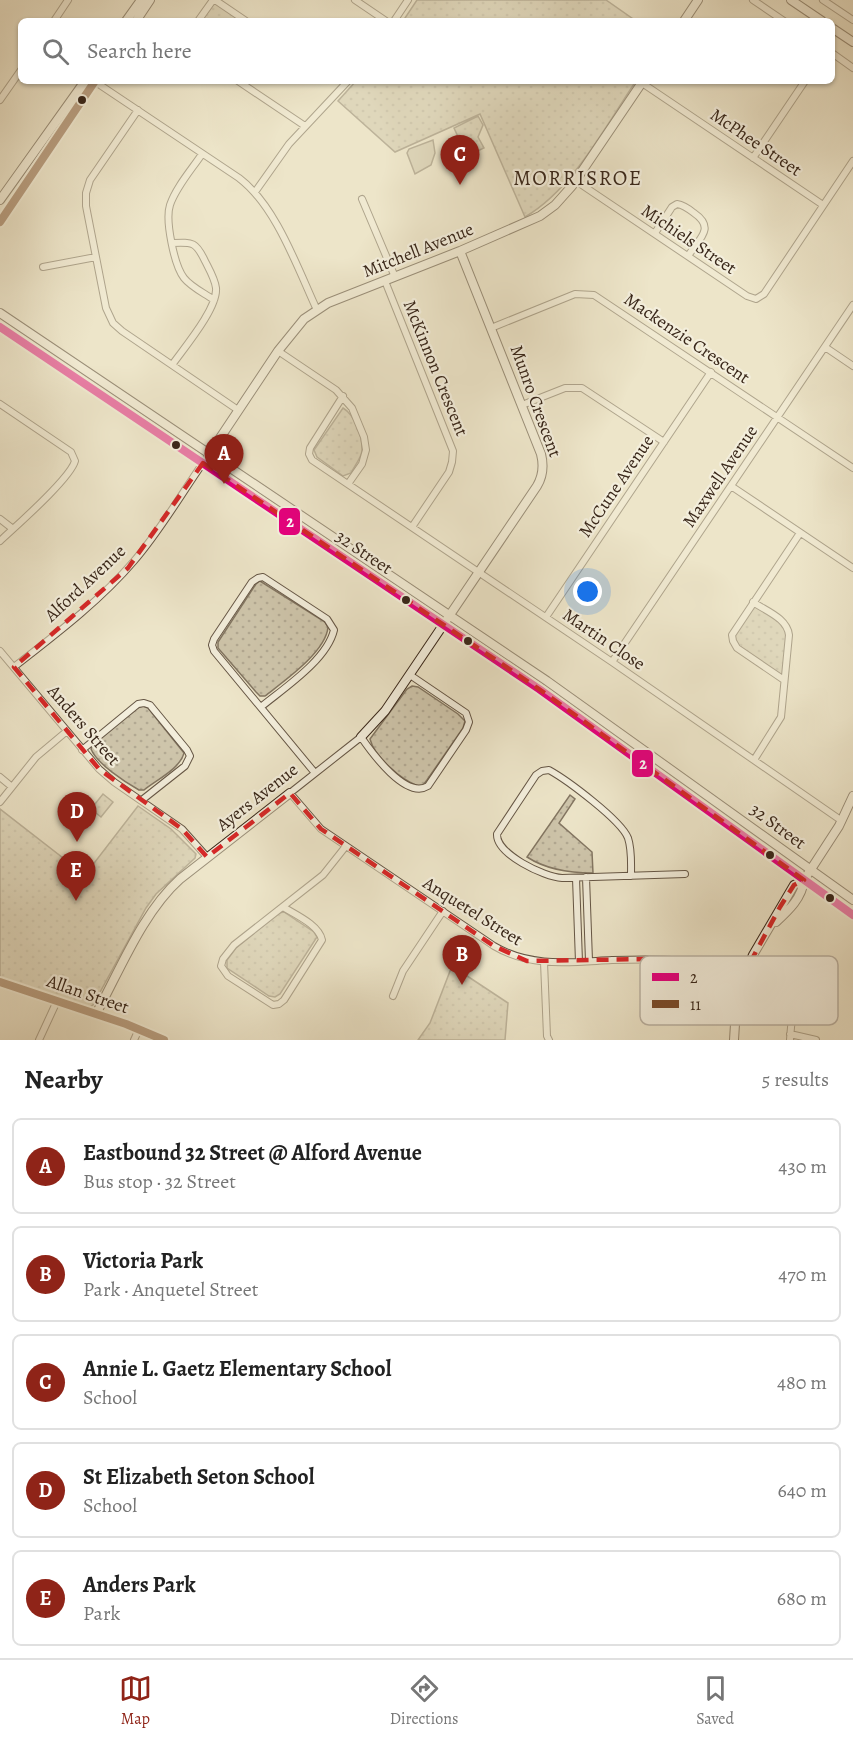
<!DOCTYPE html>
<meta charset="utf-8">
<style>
:root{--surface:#fff;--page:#f6f6f6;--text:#222;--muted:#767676;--line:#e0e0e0;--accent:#8f2418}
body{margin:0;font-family:Alegreya,serif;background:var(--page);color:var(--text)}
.you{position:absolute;left:588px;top:592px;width:21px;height:21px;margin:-15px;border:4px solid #fff;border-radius:50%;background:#1a73e8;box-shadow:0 0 0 9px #1a73e833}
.badge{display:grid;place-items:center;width:39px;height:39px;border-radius:50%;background:var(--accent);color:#fff;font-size:20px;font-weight:700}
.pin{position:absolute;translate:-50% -50px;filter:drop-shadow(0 2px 3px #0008)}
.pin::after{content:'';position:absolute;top:32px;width:21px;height:18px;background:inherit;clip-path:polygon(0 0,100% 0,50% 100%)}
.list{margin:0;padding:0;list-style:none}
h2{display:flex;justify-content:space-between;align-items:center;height:78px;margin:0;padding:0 24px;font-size:26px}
h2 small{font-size:20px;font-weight:400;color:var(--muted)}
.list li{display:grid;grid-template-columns:39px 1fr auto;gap:18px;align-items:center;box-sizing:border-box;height:96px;margin:0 12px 12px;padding:0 12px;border:2px solid var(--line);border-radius:9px}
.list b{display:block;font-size:22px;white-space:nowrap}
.list p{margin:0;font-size:20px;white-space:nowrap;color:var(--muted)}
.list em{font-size:20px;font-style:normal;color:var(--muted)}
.icon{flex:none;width:33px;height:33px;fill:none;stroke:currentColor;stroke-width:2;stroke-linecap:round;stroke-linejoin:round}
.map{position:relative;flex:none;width:853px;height:1040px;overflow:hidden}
.search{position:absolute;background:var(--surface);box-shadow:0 2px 4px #0004;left:18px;right:18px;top:18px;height:66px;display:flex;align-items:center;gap:15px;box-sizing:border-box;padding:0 21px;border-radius:9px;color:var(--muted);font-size:22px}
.sheet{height:618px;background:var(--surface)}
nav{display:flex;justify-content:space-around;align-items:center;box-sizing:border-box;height:84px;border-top:2px solid var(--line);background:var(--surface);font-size:16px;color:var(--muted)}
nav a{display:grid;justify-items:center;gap:3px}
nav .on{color:var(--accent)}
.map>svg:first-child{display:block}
.grass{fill:#cec5ab;stroke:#837662;stroke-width:1.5}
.park{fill:url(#park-dots);stroke:#837662;stroke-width:1.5}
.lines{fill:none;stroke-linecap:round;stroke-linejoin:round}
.street-casing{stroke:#655645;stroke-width:8}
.secondary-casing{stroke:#382619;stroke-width:10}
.street{stroke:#f3eedc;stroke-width:6}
.secondary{stroke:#f3eedc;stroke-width:8}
.bus-1-casing{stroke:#f3eedc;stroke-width:12}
.bus-2-casing{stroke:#f3eedc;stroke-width:12}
.bus-1{stroke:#e5007d;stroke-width:8}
.bus-2{stroke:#7a4b2a;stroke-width:8}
.marked{fill:none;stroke:#d62828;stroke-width:4.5;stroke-dasharray:12 8;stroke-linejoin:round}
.bus-dot{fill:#382619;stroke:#f3eedc;stroke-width:2}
.labels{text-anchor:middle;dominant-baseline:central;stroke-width:4.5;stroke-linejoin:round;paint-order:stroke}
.street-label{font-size:18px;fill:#382619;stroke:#f3eedc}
.quarter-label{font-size:21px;letter-spacing:1.5px;fill:#382619;stroke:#f3eedc}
.key{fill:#f3eedc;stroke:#bbb2a2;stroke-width:1.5}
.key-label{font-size:16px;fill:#382619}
.line-badge{stroke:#f3eedc;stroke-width:2}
.badge-label{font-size:16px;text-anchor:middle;font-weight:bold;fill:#fff}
</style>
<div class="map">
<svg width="853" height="1040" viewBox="0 0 853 1040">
<defs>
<pattern id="park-dots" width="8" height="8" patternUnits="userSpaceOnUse" patternTransform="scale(1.5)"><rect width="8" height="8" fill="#cec5ab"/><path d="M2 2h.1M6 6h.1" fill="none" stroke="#b2a993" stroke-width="1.8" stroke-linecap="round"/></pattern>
</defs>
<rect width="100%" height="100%" fill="#ede5c9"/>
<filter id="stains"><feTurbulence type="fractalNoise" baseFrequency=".00333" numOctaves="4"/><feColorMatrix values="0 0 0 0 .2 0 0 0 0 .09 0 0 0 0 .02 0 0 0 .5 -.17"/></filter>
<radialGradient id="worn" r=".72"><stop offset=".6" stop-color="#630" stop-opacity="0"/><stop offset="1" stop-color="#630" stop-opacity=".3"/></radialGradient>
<path class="grass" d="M433,140L435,153L431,165L415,174L407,153L409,149Z"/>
<path class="park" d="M213,0L246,21H198Z
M417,0H606L636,21H403Z
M356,81H636C605,127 573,189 525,217L480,114L395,152L338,101Z
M478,116L483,125L478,137L484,148L467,156L454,128Z
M343,408C355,415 363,437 362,451C361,458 354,467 351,473L343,476L317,457L314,450Z
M260,581L325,622L328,627C326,652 284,681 265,696H260L256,692L218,648V642L256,584Z
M753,602L788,628L784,680L738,648L732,638Z
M412,686L418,687L458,714L465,721L463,728L427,780L423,785L418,786C401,780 374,756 370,739L407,689Z
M143,706L148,708L184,753C180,769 156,780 144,790H139C125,782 97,764 91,749L93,744L137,708Z
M103,794L113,802L101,817L91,809Z
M570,795L575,799L559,823L592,852L593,873C570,873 547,870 527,857Z
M138,806L171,829L196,854L195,858L156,894L146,908L93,1005L90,1007L0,977V809L85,875Z
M284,912L314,932L317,937L280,994L275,997L269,996L227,968V960L236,948L279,913Z
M452,966L508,1003L505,1040H418L430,1023Z"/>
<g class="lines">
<g class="street-casing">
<path id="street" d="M215,0L246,21
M355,0L386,21
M753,0L784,21
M823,0L853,20
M54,21L68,0
M198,21L213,0
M394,21L408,0
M832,53L853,68
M94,81L239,178C276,206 297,267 317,310
M238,81L305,126
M642,83L823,205
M0,100L21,70
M138,110L90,180L86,193V206L106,308L113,323L122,331L238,410
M202,154C192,169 176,187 170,205C165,220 174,265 184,278C191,287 204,293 214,300
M753,158L805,81
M576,181L747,296L756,299L764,294L853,161
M255,192L289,144L348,81
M362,199L395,277
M655,233L672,207L677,204C684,205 689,209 694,213C716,228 699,239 688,256
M43,267L96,257
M385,281L453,451L452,462L449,472L412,527
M491,328L575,294L594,295L853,468
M825,347L853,366
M278,351L336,390L352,408L364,437L366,450L362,464L348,484
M172,365C184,348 218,308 216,288C215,279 209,269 205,261C196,242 193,242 173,243
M343,396L310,448L309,454L312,460L612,662L842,821
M0,404L71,452L75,461C70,479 16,526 0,541
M522,405L565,388H582L664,442
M731,486L853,568
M0,519L13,529
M753,602C766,611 787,618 789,635L781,717L754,760
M546,617L711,372
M0,651L99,769L114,782L182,829L207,857
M612,662L853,305
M14,667C55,635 100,601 134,561C160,531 180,496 203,463
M410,675L466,713L469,722L466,730L428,786C406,800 372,753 361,737L290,793L321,829L494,946C531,968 571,962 612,960C653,959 706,958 745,972
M784,680L737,648L733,641L732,635L800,533
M261,707C284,688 327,660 334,630L327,619L263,577L258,578L252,582L214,639L212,645L214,651L315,773
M82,750L138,704L144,703L150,705L187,750L190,756L185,766L142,800
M0,777L12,787
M0,802L36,757L67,731
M631,876C631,863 632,850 628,838C621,820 567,780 549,770L542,771L536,775L497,834C496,854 544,877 562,878L685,874
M586,877L589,961
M576,878L579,962
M283,907C296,915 319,925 322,940L284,1000L279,1004L273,1005L228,976L221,966L223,959L234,945L323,875L346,846
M544,962L547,1036L549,1040
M393,996L403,971L443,911
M790,1034L816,1040
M39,1040L57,1001
M134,1040L139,1029
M790,1040C792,1005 796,996 816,967"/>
</g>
<g class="secondary-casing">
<path id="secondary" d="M791,0L822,21
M126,21L141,0
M136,21L150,0
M684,21L698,0
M832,28L853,42
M0,200L85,81
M0,222L95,81
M0,313L547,681L853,900
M0,327L539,689L853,915
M208,456L278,351L304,319L328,303L460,251L540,216L555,205L572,186L643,81
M361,737L385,711L537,486C543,476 544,466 541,454L460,251
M776,922C789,910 802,898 804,880L839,826L853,796
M0,982L126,1024L164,1040
M96,1014C120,970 143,912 180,879L290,793
M734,1040L736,1008L743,979L753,955L794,885L804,880"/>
</g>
<use href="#street" class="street"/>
<use href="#secondary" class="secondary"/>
<g class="bus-1-casing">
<path id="bus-1" d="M0,327L539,689L853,915"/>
</g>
<g class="bus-2-casing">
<path id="bus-2" d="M0,222L95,81
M0,982L126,1024L164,1040"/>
</g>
<use href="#bus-1" class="bus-1"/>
<use href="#bus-2" class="bus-2"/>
</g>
<path d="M0 0H853V1040H0ZM203,463L539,689L804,880L794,885L780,907L745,972L649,959L527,961L494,946L321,829L290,793L207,857L182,829L99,769L14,667L128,568Z" fill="#ede5c9" fill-opacity=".55" fill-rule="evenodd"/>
<path class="marked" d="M203,463L539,689L804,880L794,885L780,907L745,972L649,959L527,961L494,946L321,829L290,793L207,857L182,829L99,769L14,667L128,568Z"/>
<g class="bus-dot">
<circle cx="82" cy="100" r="5"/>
<circle cx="176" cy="445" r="5"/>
<circle cx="406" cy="600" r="5"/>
<circle cx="468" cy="641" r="5"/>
<circle cx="770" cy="855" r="5"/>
<circle cx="830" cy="898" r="5"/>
</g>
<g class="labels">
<g class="street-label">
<text transform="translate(756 142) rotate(34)">McPhee Street</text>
<text transform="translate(689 239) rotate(34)">Michiels Street</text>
<text transform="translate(418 250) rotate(-22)">Mitchell Avenue</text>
<text transform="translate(687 338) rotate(34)">Mackenzie Crescent</text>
<text transform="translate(436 368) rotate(68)">McKinnon Crescent</text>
<text transform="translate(536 401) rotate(70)">Munro Crescent</text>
<text transform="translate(720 476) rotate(-56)">Maxwell Avenue</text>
<text transform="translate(616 486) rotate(-56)">McCune Avenue</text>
<text transform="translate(364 552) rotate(34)">32 Street</text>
<text transform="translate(85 583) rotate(-43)">Alford Avenue</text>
<text transform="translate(604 639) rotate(34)">Martin Close</text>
<text transform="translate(84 725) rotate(49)">Anders Street</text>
<text transform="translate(257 797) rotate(-38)">Ayers Avenue</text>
<text transform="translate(778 826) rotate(36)">32 Street</text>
<text transform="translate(473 911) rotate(32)">Anquetel Street</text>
<text transform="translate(88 994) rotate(19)">Allan Street</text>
</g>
<g class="quarter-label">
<text x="578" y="178">MORRISROE</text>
</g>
</g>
<rect x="640" y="956" width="198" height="69" rx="9" class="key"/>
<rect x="652" y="973" width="27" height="8" fill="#e5007d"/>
<rect x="652" y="1000" width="27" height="8" fill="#7a4b2a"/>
<g class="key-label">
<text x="690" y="983">2</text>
<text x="690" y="1010">11</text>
</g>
<g class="line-badge">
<rect x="278" y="507" width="23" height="29" rx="6" fill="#e5007d"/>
<rect x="631" y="749" width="23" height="29" rx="6" fill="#e5007d"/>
</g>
<g class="badge-label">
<text x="290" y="527">2</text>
<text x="643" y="769">2</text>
</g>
<rect width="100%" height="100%" filter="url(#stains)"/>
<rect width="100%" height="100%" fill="url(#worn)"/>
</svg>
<div class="you"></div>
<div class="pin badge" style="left:224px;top:484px">A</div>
<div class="pin badge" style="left:462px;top:985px">B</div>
<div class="pin badge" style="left:460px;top:185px">C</div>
<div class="pin badge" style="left:77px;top:842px">D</div>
<div class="pin badge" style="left:76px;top:901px">E</div>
<div class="search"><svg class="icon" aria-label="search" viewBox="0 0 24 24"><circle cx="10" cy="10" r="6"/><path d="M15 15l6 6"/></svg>Search here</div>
</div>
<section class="sheet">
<h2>Nearby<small>5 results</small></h2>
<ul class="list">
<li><span class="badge">A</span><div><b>Eastbound 32 Street @ Alford Avenue</b><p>Bus stop · 32 Street</p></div><em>430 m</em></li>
<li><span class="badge">B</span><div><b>Victoria Park</b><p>Park · Anquetel Street</p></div><em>470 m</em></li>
<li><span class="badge">C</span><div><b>Annie L. Gaetz Elementary School</b><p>School</p></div><em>480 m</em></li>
<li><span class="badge">D</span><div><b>St Elizabeth Seton School</b><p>School</p></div><em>640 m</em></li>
<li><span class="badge">E</span><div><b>Anders Park</b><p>Park</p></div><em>680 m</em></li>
</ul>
</section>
<nav>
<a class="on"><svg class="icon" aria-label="map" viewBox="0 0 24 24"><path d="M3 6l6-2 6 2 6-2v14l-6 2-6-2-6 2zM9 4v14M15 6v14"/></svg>Map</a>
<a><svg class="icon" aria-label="directions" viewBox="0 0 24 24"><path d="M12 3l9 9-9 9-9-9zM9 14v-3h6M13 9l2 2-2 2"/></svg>Directions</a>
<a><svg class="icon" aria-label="saved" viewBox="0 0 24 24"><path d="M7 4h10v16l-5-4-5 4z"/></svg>Saved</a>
</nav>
